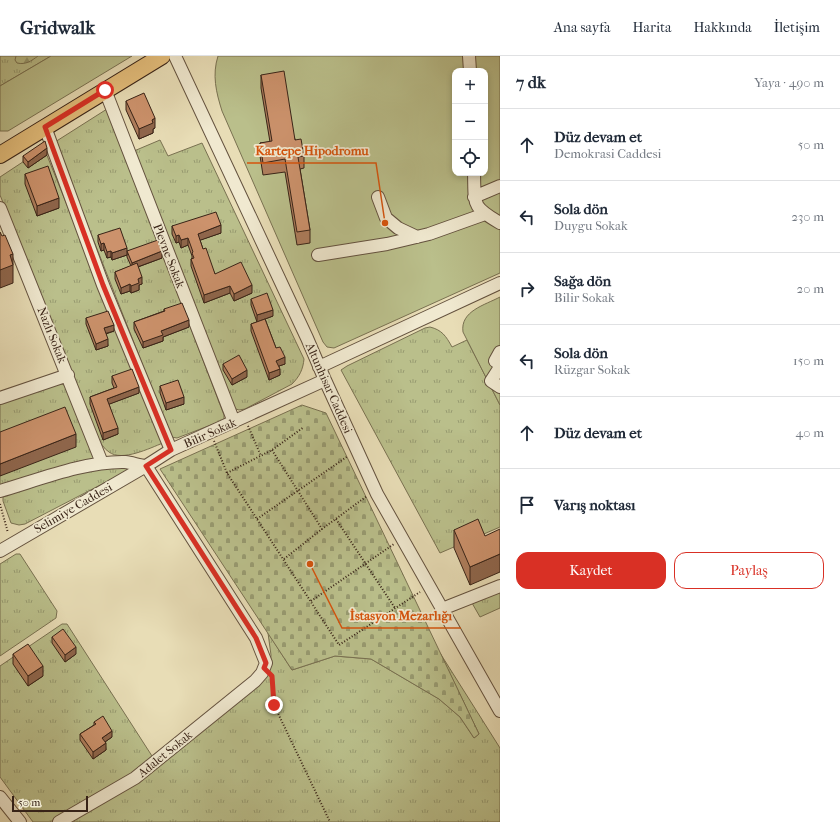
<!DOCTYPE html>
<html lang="tr">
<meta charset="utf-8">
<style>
:root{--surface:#fff;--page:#f6f6f7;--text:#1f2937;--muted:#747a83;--line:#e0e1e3;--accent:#d93025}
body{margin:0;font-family:"IM FELL French Canon",serif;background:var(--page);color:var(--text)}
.controls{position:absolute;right:12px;top:12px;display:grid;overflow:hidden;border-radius:8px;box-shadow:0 2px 6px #0003}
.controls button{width:36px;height:36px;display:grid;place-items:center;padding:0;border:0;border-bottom:1px solid var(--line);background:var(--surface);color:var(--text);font:20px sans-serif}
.scale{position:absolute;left:12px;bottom:10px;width:76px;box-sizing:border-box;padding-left:4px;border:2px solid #382317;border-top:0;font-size:11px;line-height:14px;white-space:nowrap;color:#382317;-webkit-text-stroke:3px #f0e9d0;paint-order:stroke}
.stop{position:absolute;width:12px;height:12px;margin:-9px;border:3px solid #d93025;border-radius:50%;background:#fff}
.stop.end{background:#d93025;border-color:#fff;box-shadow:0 1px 4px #0008}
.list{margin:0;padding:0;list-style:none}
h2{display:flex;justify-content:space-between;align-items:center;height:52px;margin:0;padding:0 16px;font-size:17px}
h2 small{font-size:13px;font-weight:400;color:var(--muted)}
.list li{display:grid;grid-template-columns:26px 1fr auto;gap:12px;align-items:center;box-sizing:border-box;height:72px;padding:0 16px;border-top:1px solid var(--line)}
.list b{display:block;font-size:15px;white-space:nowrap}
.list p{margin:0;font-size:13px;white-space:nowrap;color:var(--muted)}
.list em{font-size:13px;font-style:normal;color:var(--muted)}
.actions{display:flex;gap:8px;padding:12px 16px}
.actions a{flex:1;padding:9px 0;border:1px solid var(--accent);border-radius:12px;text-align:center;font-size:14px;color:var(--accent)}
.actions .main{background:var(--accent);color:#fff}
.icon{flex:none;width:22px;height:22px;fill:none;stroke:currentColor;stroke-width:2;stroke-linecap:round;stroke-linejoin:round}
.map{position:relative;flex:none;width:500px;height:766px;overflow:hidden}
header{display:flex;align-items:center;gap:24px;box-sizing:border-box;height:56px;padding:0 20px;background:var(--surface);border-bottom:1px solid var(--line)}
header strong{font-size:19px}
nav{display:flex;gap:22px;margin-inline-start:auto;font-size:14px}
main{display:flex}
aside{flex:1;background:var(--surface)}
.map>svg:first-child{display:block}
.grass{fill:url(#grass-tufts);stroke:#797151}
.forest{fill:url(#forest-firs);stroke:#797151}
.cemetery{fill:url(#cemetery-stones);stroke:#797151}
.park{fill:#babf8b;stroke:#797151;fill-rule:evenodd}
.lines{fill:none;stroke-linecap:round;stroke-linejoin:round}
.minor-casing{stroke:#64523f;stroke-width:14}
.major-casing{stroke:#382317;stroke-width:18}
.path{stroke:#382317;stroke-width:2;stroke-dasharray:1 2;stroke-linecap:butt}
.minor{stroke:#f0e9d0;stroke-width:12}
.major{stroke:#e4be7b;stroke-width:16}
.wall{fill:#af7e5d;stroke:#382317}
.shaded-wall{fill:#8f664c;stroke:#382317}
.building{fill:#cc926c;stroke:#382317}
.route{stroke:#d93025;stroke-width:5}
.labels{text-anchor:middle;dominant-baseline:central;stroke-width:3.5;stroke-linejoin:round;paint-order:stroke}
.street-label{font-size:12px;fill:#382317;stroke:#f0e9d0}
.leader{fill:none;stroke:#d6540d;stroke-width:1.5}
.callout-dot{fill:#d6540d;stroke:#f0e9d0;stroke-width:1.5}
.callout-label{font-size:13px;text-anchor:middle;font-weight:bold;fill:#d6540d;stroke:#f0e9d0;stroke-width:3.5;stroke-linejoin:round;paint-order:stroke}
</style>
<header>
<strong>Gridwalk</strong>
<nav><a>Ana sayfa</a><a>Harita</a><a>Hakkında</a><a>İletişim</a></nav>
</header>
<main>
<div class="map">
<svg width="500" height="766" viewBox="0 0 500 766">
<defs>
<pattern id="grass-tufts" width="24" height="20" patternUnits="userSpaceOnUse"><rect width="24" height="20" fill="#babf8b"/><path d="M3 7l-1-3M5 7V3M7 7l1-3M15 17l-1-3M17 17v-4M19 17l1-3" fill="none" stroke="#989b71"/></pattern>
<pattern id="forest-firs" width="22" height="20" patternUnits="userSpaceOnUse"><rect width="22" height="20" fill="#babf8b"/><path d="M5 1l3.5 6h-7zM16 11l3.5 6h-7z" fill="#989b71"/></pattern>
<pattern id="cemetery-stones" width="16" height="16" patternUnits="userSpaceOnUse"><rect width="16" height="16" fill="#babf8b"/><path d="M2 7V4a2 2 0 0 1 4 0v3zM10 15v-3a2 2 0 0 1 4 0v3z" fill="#989b71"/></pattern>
</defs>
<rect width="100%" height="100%" fill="#e8ddb6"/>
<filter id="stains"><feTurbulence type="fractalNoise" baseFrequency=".005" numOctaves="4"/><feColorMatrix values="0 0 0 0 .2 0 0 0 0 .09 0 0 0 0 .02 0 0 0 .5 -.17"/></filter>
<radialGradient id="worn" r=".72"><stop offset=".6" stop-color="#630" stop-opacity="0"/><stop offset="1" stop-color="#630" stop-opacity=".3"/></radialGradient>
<path class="grass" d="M0,0H51L0,30Z
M107,53L224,359V364L177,382L171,381L55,86Z
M160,84L168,100L202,87L304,303C303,313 300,320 292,328L245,353L239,354L233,352L134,95Z
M44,92L163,387C150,392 122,406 109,396C104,393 101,387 97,382L0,139V121Z
M430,271C442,274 446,280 452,291L467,284L500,349V471L440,497L341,314L347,310L425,272Z
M62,328L66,330L96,405L70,408L0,431V347L48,330Z
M108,412H133L25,468L19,469L11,467L3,445V439C38,428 72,417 108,412Z
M16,498H20L57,555L56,562L0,600V508Z
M500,536V552L480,561L472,547Z
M62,568H67L152,700L150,704L124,725L50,766H33L0,721V610Z
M268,577L292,614L335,600L371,603L439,643L460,661L474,682L479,678L440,597L500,692V766H66L132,728L270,612L271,599Z"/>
<path class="forest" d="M16,0H38C31,5 26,9 17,7L15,4Z"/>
<path class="cemetery" d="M302,349L326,357L479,678L474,682L460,661L439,643L371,603L335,600L292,614L160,413Z"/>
<path class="park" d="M51,0H132L8,75H0V30Z
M218,0H500V217L334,292L327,291L323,286L222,55C216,36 212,19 218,0ZM455,15H485V117H455Z
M500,241V349L463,276C460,255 485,249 500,241Z"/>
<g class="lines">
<g class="minor-casing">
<path id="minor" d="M175,0L307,282L325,324L377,438L500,655
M469,0L470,15
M105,34L234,366
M45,71L103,229L171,394
M474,117C475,149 471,150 500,167
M378,141L386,162L398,172L417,181
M474,141L500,130
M0,152L102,407
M318,199L387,188L429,178L485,158
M500,296L495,305L500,308
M319,311L500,227
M500,311L491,325L500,331
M0,342L68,319
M0,435C38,424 85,405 125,406C132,407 139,409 146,410L171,394L325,324
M0,495L146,410L256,582L266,607L262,617L255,625L135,722L59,766
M442,553L500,530
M0,741L20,766"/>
</g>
<g class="major-casing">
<path id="major" d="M0,99L162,0"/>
</g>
<path class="path" d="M248,370L261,400
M214,385L227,417L339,589L420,536
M272,394L322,473L367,440
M227,417L272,394L304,371
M0,448L8,477
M257,463L348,400
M336,463L395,552
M284,503L322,473
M311,545L394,488
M272,620L274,649L330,766"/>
<use href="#minor" class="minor"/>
<use href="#major" class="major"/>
</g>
<path class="wall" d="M261,19L304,100V112L300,113L310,174V187L297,189L285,116L263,119L260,100V87L270,86L261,32Z
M126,45L155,72L153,73V77L139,83L126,54Z
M47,99L28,112L23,106V100Z
M25,118L59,152L37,160L25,128Z
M172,170L221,177L200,184L203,193L215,218L252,237L234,245L230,237L204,247L191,210V203L192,202V200L188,189L181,192L179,186L176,187L172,178Z
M98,179L127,199L112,204L111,201L107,202L104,194L101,195L98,186Z
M127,195L162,202L138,211L142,228L139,229V234L131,237L130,235L121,238L115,223V216L131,210L127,201Z
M251,243L273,260L265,263L276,292L285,308L279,310L280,319L269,324L251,275V268L257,266L251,249Z
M164,253L189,271L163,281V285L143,292L134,273V266L164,255Z
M86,262L114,275L106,278L108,290L96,294L86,268Z
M223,308L247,321L232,329L223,314Z
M112,320L139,337L109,348L118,378L103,384L90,348V341L114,332L112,327Z
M160,330L184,348L166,354L160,337Z
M454,474L485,480L470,529L454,492Z
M52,581L76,598L65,606L52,587Z
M13,598L43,620L28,630L13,608Z
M94,666L112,681L105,686L106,694L93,703L80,684V678L94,669Z"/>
<path class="shaded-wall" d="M155,62V72L153,73V77L139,83V73L152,64Z
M47,92V99L28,112V106Z
M59,142V152L37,160V150Z
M221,169V177L198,185V178Z
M179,179V186L176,187V180Z
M188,182V189L181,192V184Z
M104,187V194L101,195V188Z
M127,192V199L112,204V197Z
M111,195V201L107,202V196Z
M162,195V202L132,213V207Z
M13,198V227L0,232V214L10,199Z
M142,221V228L139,229V234L131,237V230L138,223Z
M130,228V235L121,238V232Z
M252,229V237L234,245V238Z
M230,230V237L204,247V239Z
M273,254V260L257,266V259Z
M189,264V271L163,281V285L143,292V286L161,275Z
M114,269V275L104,278V272Z
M108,283V290L96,294V288Z
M285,301V308L276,311V305Z
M280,313V319L269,324V317Z
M247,314V321L232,329V323Z
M139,331V337L107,349V343Z
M184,341V348L166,354V347Z
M118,372V378L103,384V377Z
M76,378V391L0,420V408Z
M500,498V516L470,529V511Z
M76,591V598L65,606V599Z
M43,610V620L28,630V620Z
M112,675V681L102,688V682Z
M106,687V694L93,703V696Z"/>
<path class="building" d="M284,15L295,84L301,83L304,100L298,101L310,174L297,176L285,103L263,107L260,87L272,85L261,19Z
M144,37L155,62L152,64L153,67L139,73L126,45Z
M45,85L47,92L28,106L23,100Z
M48,110L59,142L37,150L25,118Z
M216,156L221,169L198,178L203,193L206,192L215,218L241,206L252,229L234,238L230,230L204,239L191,203L194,202L192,197L193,196L188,182L181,184L179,179L176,180L172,170Z
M120,172L127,192L112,197L111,195L107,196L104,187L101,188L98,179Z
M0,176L2,180L5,179L13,198L10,199L13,209L0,214Z
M158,184L162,195L132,207L127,195Z
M137,207L142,221L138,223L139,227L131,230L130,228L121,232L115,216Z
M267,237L273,254L257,259L251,243Z
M182,247L189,264L161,275L163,279L143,286L134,266L165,255L164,253Z
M108,255L114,269L104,272L108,283L96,288L86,262Z
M265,263L276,292L280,291L285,301L276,305L280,313L269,317L251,268Z
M239,299L247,314L232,323L223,308Z
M132,313L139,331L107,343L118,372L103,377L90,341L117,331L112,320Z
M178,324L184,341L166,347L160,330Z
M65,351L76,378L0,408V376Z
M478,463L485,480L500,473V498L470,511L454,474Z
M63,573L76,591L65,599L52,581Z
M28,588L43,610L28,620L13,598Z
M103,660L112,675L102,682L106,687L93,696L80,678L96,668L94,666Z"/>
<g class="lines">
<path class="route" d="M105,34L45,71L103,229L171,394L146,410L256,582L266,607L264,612L272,620L274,649"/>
</g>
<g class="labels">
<g class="street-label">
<text transform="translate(169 200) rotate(69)">Plevne Sokak</text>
<text transform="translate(52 279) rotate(68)">Nazlı Sokak</text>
<text transform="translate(329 332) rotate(66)">Altunhisar Caddesi</text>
<text transform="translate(210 377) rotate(-24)">Bilir Sokak</text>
<text transform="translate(73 452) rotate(-30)">Selimiye Caddesi</text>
<text transform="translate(165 698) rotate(-39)">Adalet Sokak</text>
</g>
</g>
<path class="leader" d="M385 167L376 107H247M310 508L342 572H461"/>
<g class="callout-dot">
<circle cx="385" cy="167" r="4"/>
<circle cx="310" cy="508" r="4"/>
</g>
<g class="callout-label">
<text x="312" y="99">Kartepe Hipodromu</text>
<text x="401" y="564">İstasyon Mezarlığı</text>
</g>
<rect width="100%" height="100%" filter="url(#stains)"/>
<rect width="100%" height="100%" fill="url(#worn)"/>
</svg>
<div class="controls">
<button>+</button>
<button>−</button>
<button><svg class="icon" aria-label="locate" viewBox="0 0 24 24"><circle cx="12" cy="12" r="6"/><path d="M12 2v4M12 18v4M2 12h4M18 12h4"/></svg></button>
</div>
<div class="scale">50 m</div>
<div class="stop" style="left:105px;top:34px"></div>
<div class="stop end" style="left:274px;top:649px"></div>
</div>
<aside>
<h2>7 dk<small>Yaya · 490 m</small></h2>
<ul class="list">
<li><svg class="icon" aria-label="ahead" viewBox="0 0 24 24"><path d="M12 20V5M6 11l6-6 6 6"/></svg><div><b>Düz devam et</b><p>Demokrasi Caddesi</p></div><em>50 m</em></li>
<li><svg class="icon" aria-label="left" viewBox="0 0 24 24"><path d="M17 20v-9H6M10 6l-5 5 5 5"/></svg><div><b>Sola dön</b><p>Duygu Sokak</p></div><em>230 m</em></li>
<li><svg class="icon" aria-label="right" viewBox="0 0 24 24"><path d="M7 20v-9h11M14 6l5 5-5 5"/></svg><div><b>Sağa dön</b><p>Bilir Sokak</p></div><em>20 m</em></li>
<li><svg class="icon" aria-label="left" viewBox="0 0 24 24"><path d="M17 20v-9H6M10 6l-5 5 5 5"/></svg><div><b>Sola dön</b><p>Rüzgar Sokak</p></div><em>150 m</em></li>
<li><svg class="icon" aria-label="ahead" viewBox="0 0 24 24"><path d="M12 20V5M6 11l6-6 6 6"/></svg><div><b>Düz devam et</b></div><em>40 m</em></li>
<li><svg class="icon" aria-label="arrive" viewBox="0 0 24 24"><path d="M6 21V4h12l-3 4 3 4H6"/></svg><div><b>Varış noktası</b></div></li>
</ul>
<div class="actions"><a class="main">Kaydet</a><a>Paylaş</a></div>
</aside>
</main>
